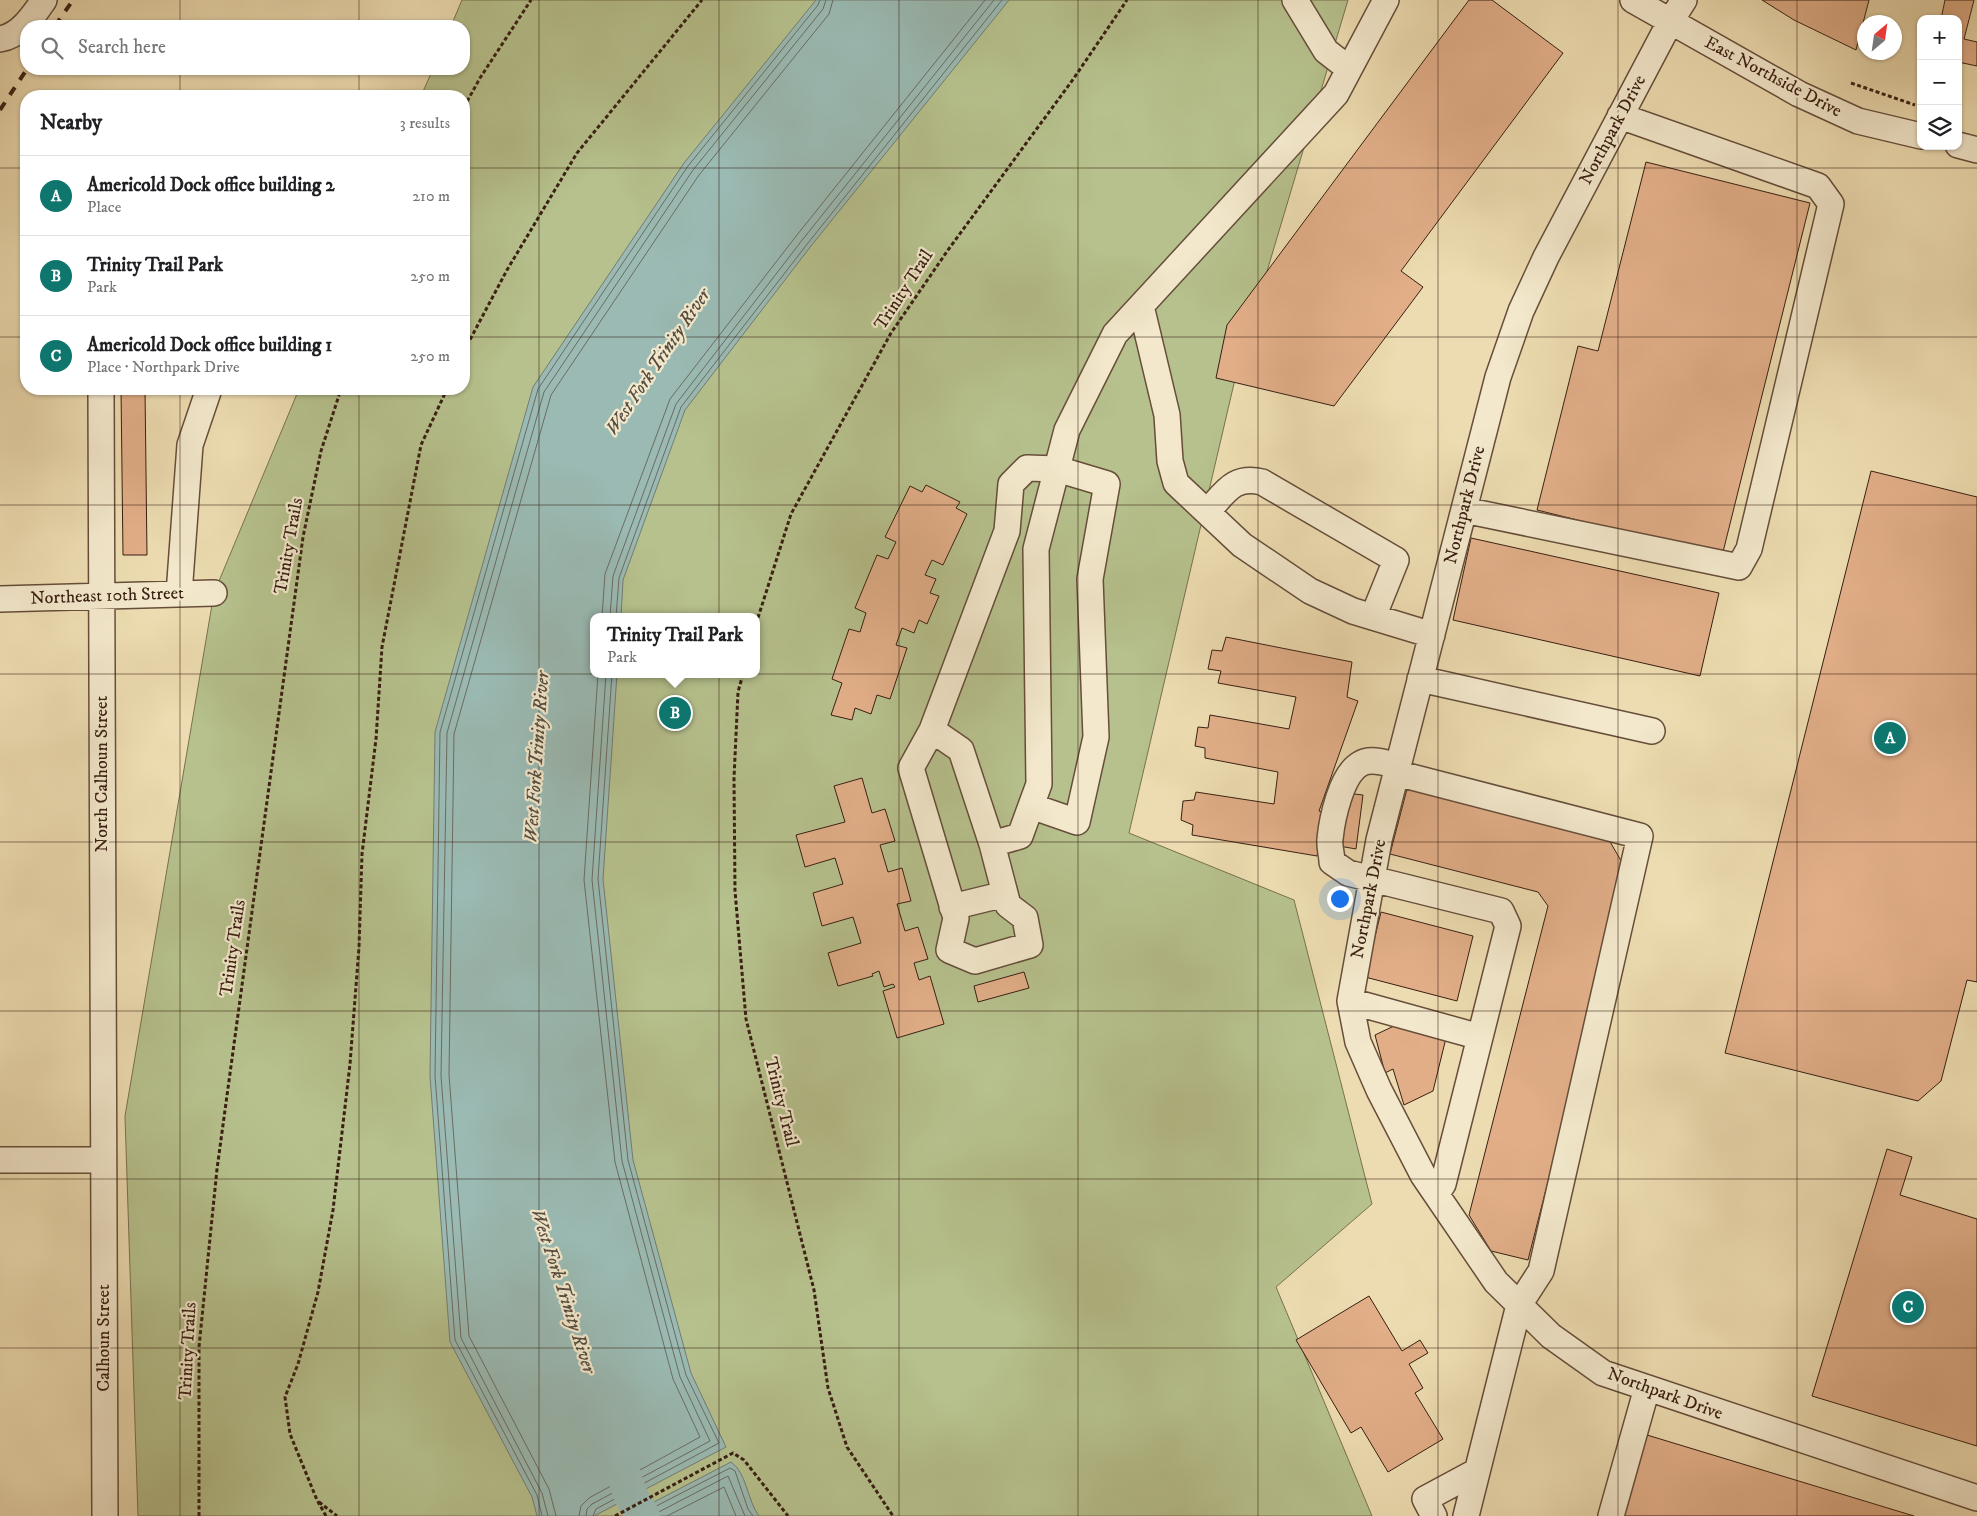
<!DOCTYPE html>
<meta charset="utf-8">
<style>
:root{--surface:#fff;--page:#f2f2f2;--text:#202124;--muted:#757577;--line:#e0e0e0;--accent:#0f766e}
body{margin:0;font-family:"IM FELL DW Pica",serif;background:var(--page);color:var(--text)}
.controls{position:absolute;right:15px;top:15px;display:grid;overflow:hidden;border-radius:10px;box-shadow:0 1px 4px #0004}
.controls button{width:45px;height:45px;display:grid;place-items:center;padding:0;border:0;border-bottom:1px solid var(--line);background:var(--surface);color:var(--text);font:25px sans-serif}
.compass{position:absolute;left:1857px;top:15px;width:45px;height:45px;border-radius:50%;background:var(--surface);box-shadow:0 1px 4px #0004;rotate:29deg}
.you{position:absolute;left:1339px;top:898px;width:18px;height:18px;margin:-12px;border:4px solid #fff;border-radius:50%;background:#1a73e8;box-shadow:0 0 0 8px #1a73e833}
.badge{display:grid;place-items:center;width:32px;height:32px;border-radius:50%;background:var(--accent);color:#fff;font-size:16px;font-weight:700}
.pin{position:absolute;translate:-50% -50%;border:2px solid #fff;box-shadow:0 1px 5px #0006}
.popup{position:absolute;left:590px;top:613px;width:170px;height:65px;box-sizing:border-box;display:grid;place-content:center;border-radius:10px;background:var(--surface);filter:drop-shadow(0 1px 4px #0005);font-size:16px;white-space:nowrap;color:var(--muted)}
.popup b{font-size:19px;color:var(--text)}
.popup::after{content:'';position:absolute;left:50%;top:100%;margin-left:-10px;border:10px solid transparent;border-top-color:var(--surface)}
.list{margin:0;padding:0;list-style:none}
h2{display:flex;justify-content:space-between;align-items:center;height:65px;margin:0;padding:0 20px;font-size:21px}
h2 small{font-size:16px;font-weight:400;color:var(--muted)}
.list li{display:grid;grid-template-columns:32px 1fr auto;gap:15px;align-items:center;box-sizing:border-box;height:80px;padding:0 20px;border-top:1px solid var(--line)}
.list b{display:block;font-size:19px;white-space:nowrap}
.list p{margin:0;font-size:16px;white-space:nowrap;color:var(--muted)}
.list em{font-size:16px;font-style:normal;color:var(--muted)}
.icon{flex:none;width:28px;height:28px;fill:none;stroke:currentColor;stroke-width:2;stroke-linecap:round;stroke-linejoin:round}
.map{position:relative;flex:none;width:1977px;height:1516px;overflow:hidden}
.search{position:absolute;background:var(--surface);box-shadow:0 1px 4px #0004;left:20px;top:20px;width:450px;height:55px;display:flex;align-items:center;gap:12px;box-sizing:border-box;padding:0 18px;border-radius:20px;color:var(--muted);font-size:19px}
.panel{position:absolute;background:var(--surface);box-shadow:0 1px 4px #0004;left:20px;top:90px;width:450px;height:305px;border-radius:20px}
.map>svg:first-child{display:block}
.green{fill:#b6c18d;stroke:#787050;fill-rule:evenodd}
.water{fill:#9abab3;stroke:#737c73}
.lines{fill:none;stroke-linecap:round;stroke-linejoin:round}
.shore{stroke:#6a6c62;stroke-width:1}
.river{stroke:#9abab3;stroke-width:34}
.building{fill:#e1ae88;stroke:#391f12}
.minor-casing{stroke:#664e3a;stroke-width:28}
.path{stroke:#391f12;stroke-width:3;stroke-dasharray:4 2.5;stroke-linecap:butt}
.minor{stroke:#f3e8cc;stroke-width:25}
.rail{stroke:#391f12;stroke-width:4;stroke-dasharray:9 9;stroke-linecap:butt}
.grid{fill:none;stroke:#391f12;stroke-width:1;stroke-opacity:0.55}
.labels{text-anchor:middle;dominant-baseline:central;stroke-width:4.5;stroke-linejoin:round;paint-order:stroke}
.street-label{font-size:18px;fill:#391f12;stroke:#f3e8cc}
.water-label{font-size:19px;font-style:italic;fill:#564e42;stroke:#f3e8cc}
</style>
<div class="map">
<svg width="1977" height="1516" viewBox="0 0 1977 1516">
<rect width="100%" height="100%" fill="#eddcb1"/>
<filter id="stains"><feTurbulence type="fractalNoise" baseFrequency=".004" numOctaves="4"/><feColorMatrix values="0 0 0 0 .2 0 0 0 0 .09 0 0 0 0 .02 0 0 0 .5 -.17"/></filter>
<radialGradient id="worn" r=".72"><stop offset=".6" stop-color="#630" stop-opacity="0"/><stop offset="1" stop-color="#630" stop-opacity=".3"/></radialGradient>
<path class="green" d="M462,0H1348L1236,375L1129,833L1294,900L1372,1204L1276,1287L1372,1516H138L125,1116L214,593L299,389H464V96H421L433,69H464V26H451ZM594,617H756V674H594Z"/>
<path class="water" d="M816,0H1009L811,246L685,410L623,580L621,617H594V674H617L603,879L633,1160L691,1373L726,1447L594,1516H537L532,1497L450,1342L430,1076L435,732L533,387L684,163Z
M731,1462C747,1473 747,1500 759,1516H627Z"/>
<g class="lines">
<path class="shore" d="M602,617L605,574L670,399L797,235L985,0
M610,617L613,576L676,404L803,239L994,0
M616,617L619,578L681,407L808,243L1002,0
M542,1516L537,1495L455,1340L435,1076L440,732L538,389L688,166L818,5L820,0
M548,1516L542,1493L461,1338L441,1076L447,733L544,392L693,170L823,9L826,0
M556,1516L549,1489L469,1336L449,1075L454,734L551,395L699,175L829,14L833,0
M579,1516L581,1506L589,1498L700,1437L673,1379L615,1162L584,880L598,674
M586,1516L587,1509L592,1504L710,1441L680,1377L622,1161L592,880L606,674
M593,1516L596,1509L719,1443L686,1375L628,1160L598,879L612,674
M637,1516L730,1468L735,1471L748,1509L753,1516
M651,1516L728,1476L745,1516
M667,1516L724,1487L736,1516"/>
<path class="river" d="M616,1452L631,1496L643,1516"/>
</g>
<path class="building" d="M1469,0H1492L1563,53L1401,271L1423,287L1334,406L1216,378L1227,325Z
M1762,0H1869L1856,50L1794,20Z
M1945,0H1974L1964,39L1977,42V66L1958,62V19H1941Z
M1646,162L1810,203L1722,556L1537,510L1578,346L1598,351Z
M121,389H145L147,555H123Z
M1871,471L1977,497V982L1967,980L1941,1081L1918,1101L1725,1053Z
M926,485L960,502L956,508L967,514L943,565L932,560L925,575L936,579L930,593L939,596L927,624L919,620L914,633L902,628L896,645L907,648L890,699L877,695L871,714L855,708L852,720L831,715L842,683L832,679L849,629L860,632L866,613L855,608L877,555L888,559L896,542L885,537L910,486L922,492Z
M1471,538L1719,593L1700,676L1453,620Z
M1226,637L1352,662L1347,697L1358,701L1319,811L1325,813L1317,856L1192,835L1193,825L1181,820L1183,801L1194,800L1196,792L1274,804L1278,772L1205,758V748L1195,746L1198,727L1208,728L1210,715L1289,729L1296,697L1218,683L1221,671L1208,669L1212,650L1222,651Z
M862,778L872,813L885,809L895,841L880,845L888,872L902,868L911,901L897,904L905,931L918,927L928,959L914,963L919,980L930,976L944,1024L897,1038L883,991L895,987L893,984L884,987L879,971L872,974L873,976L838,986L828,953L861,943L853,917L822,926L813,893L843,884L835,858L805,867L796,835L845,822L834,786Z
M1407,789L1609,840L1627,871L1528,1260L1491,1251L1469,1215L1548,906L1538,892L1390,854Z
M1346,793L1363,795L1356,849L1339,846Z
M1381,912L1473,936L1457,1001L1365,977Z
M1024,972L1029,988L978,1002L974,986Z
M1396,1025L1446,1038L1433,1091L1404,1105L1393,1069L1385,1073L1375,1035Z
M1887,1149L1912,1157L1900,1195L1977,1219V1446L1812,1396Z
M1369,1296L1402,1351L1420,1340L1428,1353L1409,1364L1423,1388L1415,1393L1443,1439L1388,1472L1361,1427L1351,1433L1296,1340Z
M1647,1435L1914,1516H1622Z"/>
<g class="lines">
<g class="minor-casing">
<path id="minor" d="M1295,0L1326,51L1349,69
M1633,0L1799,94L1858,121L1921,136
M1684,0L1670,22L1546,257L1521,311L1498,377L1379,840L1350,1001L1358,1042L1379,1090L1423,1175L1496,1282L1551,1336L1603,1373L1977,1498
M0,39C20,36 33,16 44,0
M1958,145L1977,150
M1141,306L1167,415L1170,461L1176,483L1242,545L1310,591L1353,611L1432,635
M101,389L105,1516
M1464,510L1739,567L1749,549L1831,204L1818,186L1620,116
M1207,512C1225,493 1233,475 1262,482L1396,560L1373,617
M179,594L190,445L209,389
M0,599L214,593
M1420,679L1652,731
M932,730L911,768L956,918L949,950L975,961L1030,945L1025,918L1008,905L992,844
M1398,766C1386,763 1371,757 1360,764C1341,775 1332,819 1330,839C1329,846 1332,855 1332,862L1348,873L1501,911L1508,926L1443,1184L1436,1194
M1396,773L1640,836L1541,1271L1519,1305L1466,1516
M1031,806L1077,822L1096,737L1090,579L1107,484L1057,469L1027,468L1011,484L1007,531L932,730L961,750L992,844L1020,836L1039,784L1036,549L1067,430L1115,334L1336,94L1386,0
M952,907L1005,894
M1350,1001L1480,1037
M0,1160H103
M1434,1516L1425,1499L1477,1471
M1611,1516L1647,1388"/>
</g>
<path class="path" d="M1851,83L1915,105
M464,107L480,78L531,0
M464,351L507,270L577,153L702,0
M756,624L791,514L891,333L948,250L1074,78L1127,0
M743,674L738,692L734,778L735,891L746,1019L814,1290L828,1388L847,1447L893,1516
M319,1502L337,1516
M199,1516V1347L217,1169L303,537L321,451L341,389
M326,1516L317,1500L290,1434L285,1397L298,1364L318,1292L333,1210L350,1064L359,947L362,854L376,739L382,647L421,445L447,389
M615,1516L733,1453L744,1460L788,1516"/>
<use href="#minor" class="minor"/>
<path class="rail" d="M55,26L73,0
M0,110L27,69"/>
</g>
<path class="grid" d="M180,0V26M359,0V26M539,0V1516M719,0V1516M899,0V1516M1078,0V1516M1258,0V1516M1438,0V1516M1618,0V1516M1797,0V1516M180,69V96M359,69V96M0,168H26M464,168H1977M0,337H26M464,337H1977M180,389V1516M359,389V1516M0,505H1977M0,674H1977M0,842H1977M0,1011H1977M0,1179H1977M0,1348H1977"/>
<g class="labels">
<g class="street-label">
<text transform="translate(1773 77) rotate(28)">East Northside Drive</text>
<text transform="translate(1613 130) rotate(-62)">Northpark Drive</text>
<text transform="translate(904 290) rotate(-57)">Trinity Trail</text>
<text transform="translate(1465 505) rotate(-76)">Northpark Drive</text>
<text transform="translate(289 546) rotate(-80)">Trinity Trails</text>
<text transform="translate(107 596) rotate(-2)">Northeast 10th Street</text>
<text transform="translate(102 774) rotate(-90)">North Calhoun Street</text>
<text transform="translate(1369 899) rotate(-79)">Northpark Drive</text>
<text transform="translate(233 948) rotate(-82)">Trinity Trails</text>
<text transform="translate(781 1102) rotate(76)">Trinity Trail</text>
<text transform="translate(104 1338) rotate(-90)">Calhoun Street</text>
<text transform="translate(188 1351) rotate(-87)">Trinity Trails</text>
<text transform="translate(1665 1394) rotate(20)">Northpark Drive</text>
</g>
<g class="water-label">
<text transform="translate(658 362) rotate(-56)">West Fork Trinity River</text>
<text transform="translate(537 757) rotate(-86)">West Fork Trinity River</text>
<text transform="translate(563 1291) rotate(72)">West Fork Trinity River</text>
</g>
</g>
<rect width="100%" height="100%" filter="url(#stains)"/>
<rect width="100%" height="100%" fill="url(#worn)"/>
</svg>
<div class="controls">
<button>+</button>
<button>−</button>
<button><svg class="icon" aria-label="layers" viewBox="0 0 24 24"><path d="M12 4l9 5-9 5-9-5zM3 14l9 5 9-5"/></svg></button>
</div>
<svg class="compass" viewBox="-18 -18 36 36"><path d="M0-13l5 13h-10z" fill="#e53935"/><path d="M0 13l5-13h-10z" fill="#757577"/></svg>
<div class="you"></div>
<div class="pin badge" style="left:1890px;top:738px">A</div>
<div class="pin badge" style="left:675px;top:713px">B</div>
<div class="popup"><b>Trinity Trail Park</b>Park</div>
<div class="pin badge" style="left:1908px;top:1307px">C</div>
<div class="search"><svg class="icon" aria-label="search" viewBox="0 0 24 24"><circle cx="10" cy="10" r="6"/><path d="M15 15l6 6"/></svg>Search here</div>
<section class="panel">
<h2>Nearby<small>3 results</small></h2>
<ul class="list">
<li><span class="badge">A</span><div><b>Americold Dock office building 2</b><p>Place</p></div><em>210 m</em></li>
<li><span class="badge">B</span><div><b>Trinity Trail Park</b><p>Park</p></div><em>250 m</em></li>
<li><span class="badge">C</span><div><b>Americold Dock office building 1</b><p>Place · Northpark Drive</p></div><em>250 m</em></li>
</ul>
</section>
</div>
